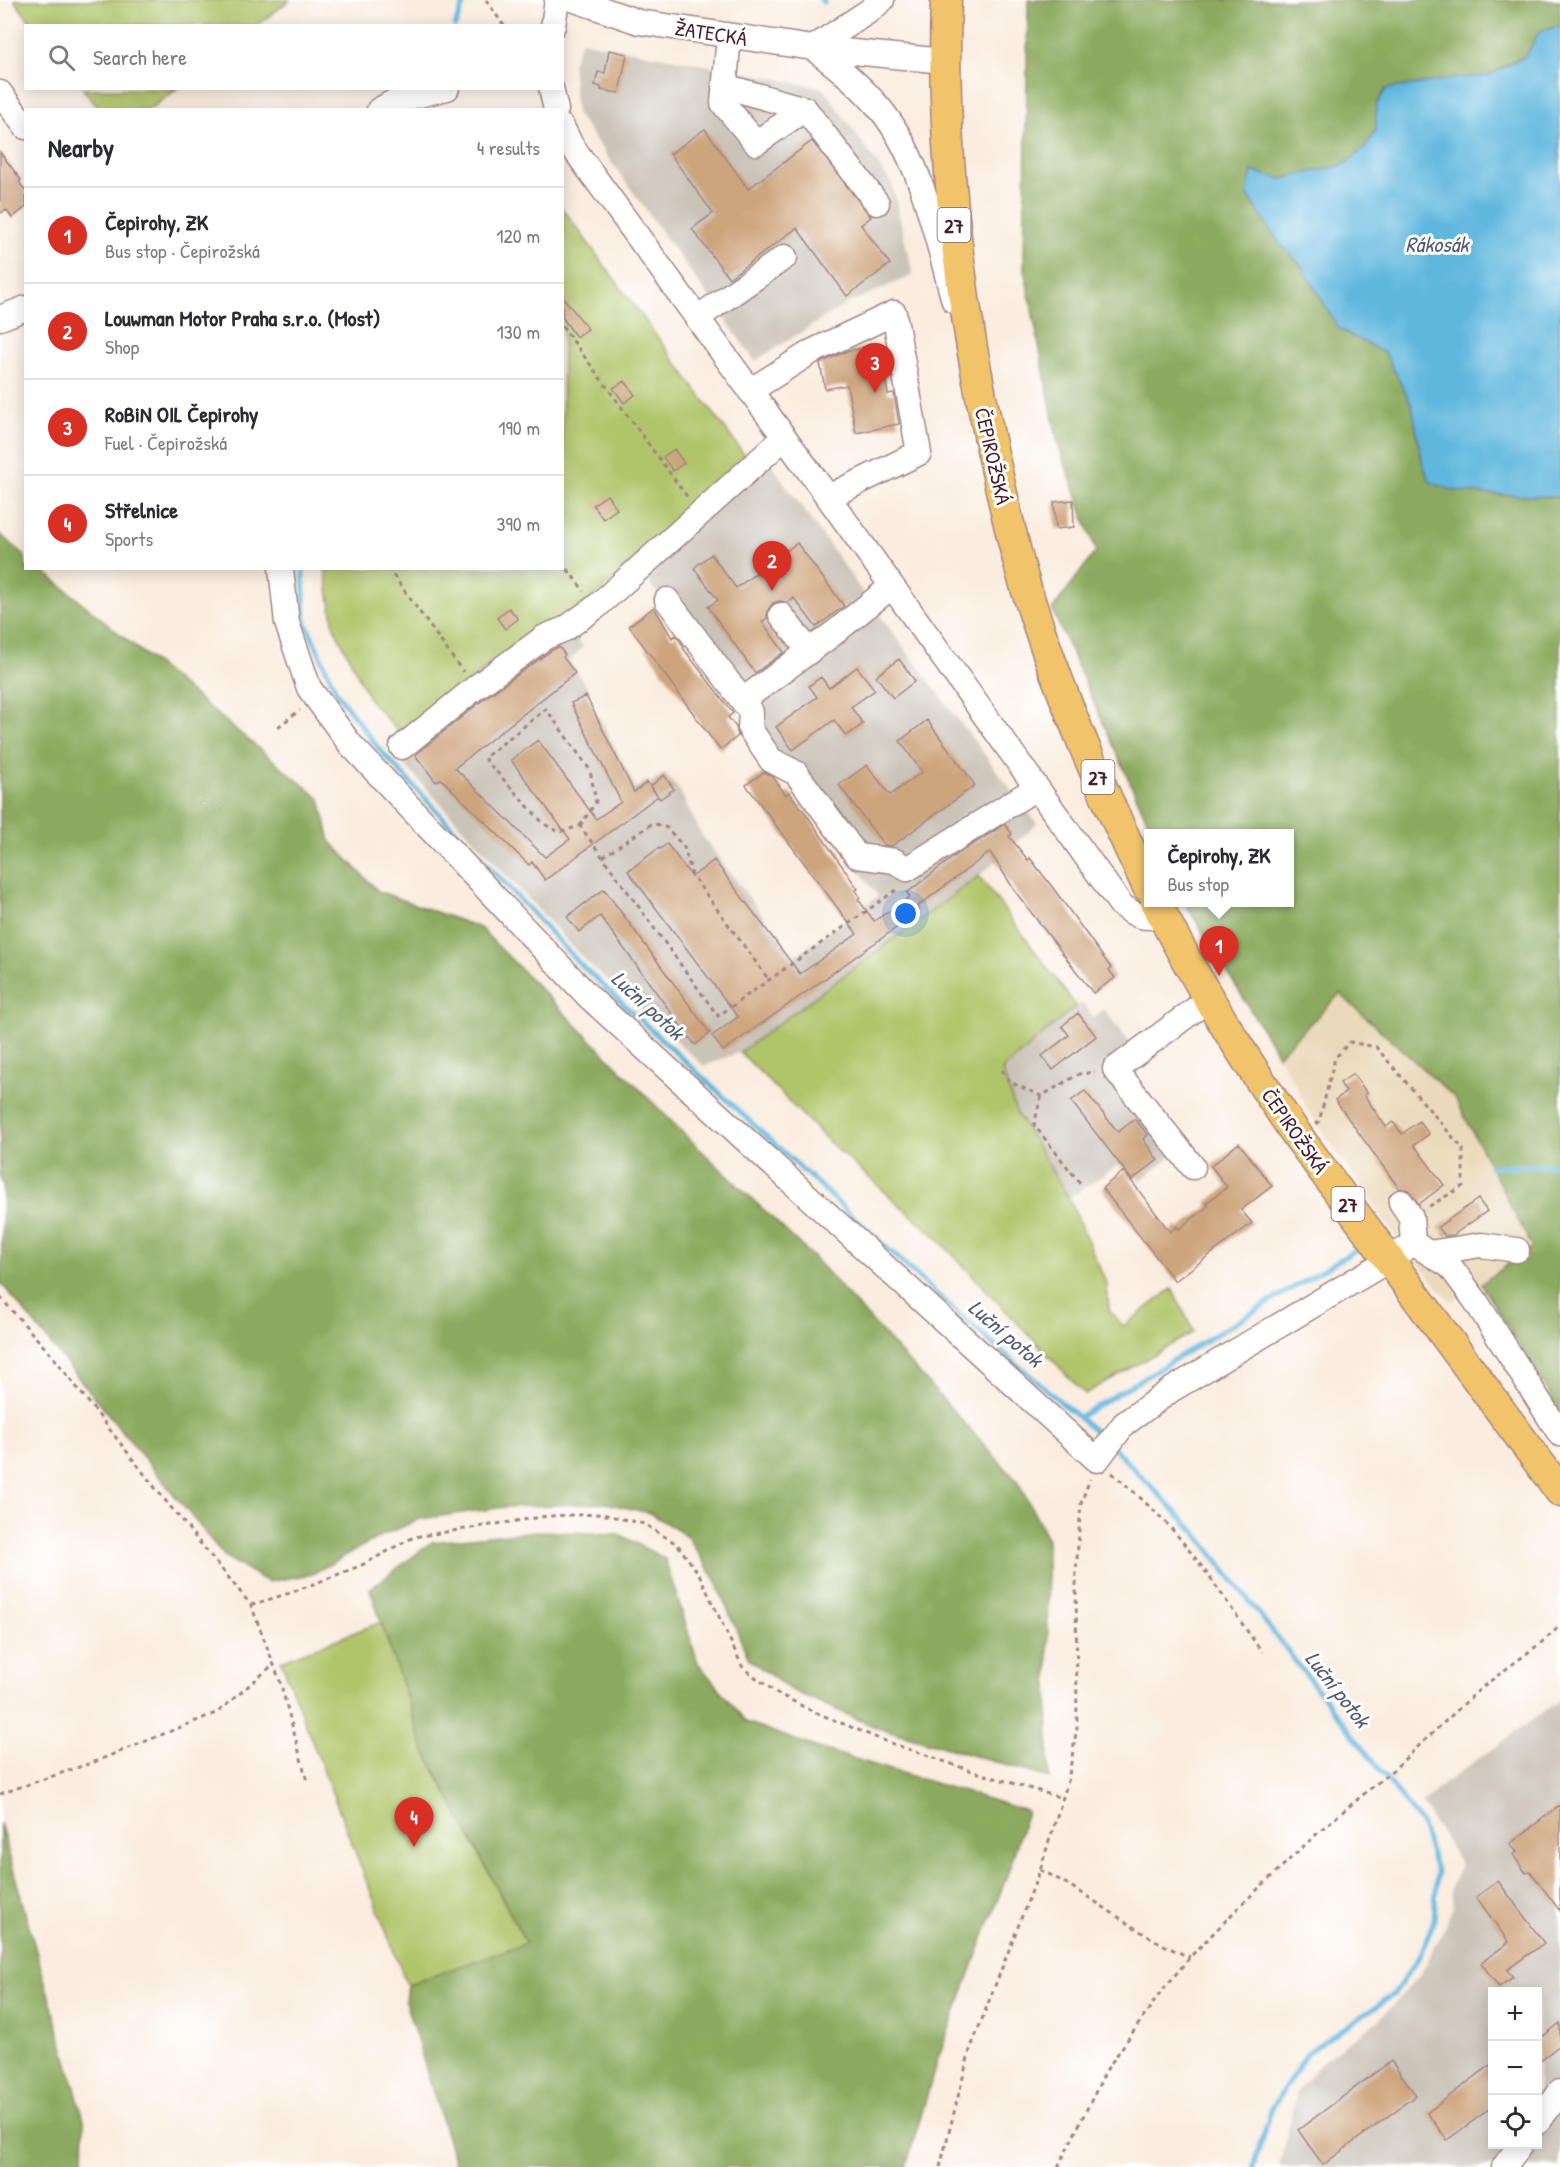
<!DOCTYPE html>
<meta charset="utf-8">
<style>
:root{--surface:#fff;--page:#f2f2f3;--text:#2b2b33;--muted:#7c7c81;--line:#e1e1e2;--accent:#d93025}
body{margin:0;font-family:"Patrick Hand",sans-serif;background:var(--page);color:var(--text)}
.controls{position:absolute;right:18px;bottom:18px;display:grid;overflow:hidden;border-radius:0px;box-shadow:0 3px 15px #0003}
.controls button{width:54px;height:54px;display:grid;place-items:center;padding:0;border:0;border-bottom:2px solid var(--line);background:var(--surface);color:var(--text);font:30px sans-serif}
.you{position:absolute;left:906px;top:914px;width:21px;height:21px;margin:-15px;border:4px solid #fff;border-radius:50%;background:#1a73e8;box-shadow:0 0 0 9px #1a73e833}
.badge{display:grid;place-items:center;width:39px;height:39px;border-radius:50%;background:var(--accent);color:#fff;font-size:20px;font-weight:700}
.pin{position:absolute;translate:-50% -50px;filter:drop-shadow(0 2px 3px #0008)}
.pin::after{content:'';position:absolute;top:32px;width:21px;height:18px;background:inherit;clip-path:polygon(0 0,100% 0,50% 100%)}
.popup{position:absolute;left:1144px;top:829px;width:150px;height:78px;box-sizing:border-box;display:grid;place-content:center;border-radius:0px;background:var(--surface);filter:drop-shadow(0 2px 4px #0005);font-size:20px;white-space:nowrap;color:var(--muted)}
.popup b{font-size:22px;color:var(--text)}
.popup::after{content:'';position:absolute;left:50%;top:100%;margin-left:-12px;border:12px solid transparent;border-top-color:var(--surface)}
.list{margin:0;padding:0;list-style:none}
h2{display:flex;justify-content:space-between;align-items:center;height:78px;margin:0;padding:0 24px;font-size:26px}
h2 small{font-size:20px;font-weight:400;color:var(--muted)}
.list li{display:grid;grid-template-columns:39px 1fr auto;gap:18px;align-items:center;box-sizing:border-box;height:96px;padding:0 24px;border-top:2px solid var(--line)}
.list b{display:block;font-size:22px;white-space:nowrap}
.list p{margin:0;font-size:20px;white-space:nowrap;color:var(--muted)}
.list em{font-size:20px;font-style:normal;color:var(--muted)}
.icon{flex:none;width:33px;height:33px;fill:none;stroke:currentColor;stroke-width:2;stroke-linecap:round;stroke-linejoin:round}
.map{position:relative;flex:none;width:1560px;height:2167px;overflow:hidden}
.search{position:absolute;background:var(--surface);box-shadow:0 3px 15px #0003;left:24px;top:24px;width:540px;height:66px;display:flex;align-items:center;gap:15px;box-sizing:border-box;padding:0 21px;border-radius:0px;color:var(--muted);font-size:22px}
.panel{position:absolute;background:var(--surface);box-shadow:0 3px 15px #0003;left:24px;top:108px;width:540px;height:462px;border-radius:0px}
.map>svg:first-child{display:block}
.built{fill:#ead9ba}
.industrial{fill:#cac3b8;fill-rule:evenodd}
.green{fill:#b0c56a;stroke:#7d724a;stroke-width:1.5}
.forest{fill:#8caa5e;stroke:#6b6444;stroke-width:1.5}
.water{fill:#61b7de;stroke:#566b84;stroke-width:1.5}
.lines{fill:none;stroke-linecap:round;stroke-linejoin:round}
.stream{stroke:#61b7de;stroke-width:5}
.building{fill:#cda57d}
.minor-casing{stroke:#a28684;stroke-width:27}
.major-casing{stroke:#a28684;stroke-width:33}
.path{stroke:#a28684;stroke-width:3;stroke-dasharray:4.5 4.5;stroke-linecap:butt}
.minor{stroke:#fff;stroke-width:24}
.major{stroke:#f1c36a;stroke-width:30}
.labels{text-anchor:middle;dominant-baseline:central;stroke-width:6;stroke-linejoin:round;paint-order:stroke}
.shield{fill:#fff;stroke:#80626b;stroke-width:1.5}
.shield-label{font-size:20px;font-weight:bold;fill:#4a1f2b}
.street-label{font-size:21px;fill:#4a1f2b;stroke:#fff}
.water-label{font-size:22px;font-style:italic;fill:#535c73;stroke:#fff}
</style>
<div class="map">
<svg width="1560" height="2167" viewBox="0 0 1560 2167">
<rect width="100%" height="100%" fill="#fff"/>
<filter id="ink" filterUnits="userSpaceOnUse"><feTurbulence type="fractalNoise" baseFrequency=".0167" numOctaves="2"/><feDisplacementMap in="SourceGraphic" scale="12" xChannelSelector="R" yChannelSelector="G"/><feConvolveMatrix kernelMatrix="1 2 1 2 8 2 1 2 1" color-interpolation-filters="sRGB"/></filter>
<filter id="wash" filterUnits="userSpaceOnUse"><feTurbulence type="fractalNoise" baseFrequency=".008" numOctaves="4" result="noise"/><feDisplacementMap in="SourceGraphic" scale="24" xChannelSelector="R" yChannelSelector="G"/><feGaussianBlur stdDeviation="1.35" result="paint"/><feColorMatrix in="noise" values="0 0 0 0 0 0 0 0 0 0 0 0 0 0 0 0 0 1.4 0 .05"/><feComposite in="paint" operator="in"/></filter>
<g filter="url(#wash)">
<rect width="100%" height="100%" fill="#faecde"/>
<path class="built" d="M1340,994L1455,1098L1532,1248L1481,1284L1451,1302L1398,1240L1311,1115L1278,1055Z"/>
<path class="industrial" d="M581,41L823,88L892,184L913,275L846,304L755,361L576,113L572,63Z
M760,449L877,612L1037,824L979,876L740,1052L704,1066L585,960L389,748L544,621L566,623L583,647L569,661L590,691L587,694L636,788L647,780L650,783L665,773L679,790L703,837L794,957L878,896L633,560L745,456Z
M1082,1003L1094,1018L1104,1009L1133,1047L1118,1057L1185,1146L1140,1181L1124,1161L1069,1198L1016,1112L1002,1070L1076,1006Z
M1560,1700V2167H1279L1297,2092L1320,2063L1379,2020L1420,1975L1439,1940L1453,1907L1451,1888L1461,1864L1422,1804L1442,1785ZM1492,1992H1538V2144H1492Z"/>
<path class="green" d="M14,0H290L257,25L33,26Z
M83,89H177L150,109H99Z
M563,209L745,456L566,623L544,621L402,736L370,700L334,627L325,569L562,568Z
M979,876L1076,1006L1002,1070L1016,1112L1069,1198L1107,1285L1109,1310L1123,1326L1172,1289L1194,1332L1085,1394L937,1238L831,1144L740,1052Z
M381,1622L424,1750L526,1944L407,1985L281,1661Z"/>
<path class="forest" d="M1028,0H1560V26L1539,32L1526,56L1509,63L1489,76L1450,79L1386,89L1376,105V130L1365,148L1343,165L1280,179L1252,171L1278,242L1302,266L1339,329L1385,353L1412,406L1423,465L1430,482L1484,494L1560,497V1412L1481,1284L1532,1247L1455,1098L1340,994L1278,1055L1185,903L1290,902V834L1153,833L1052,610L1096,551L1058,444L1024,268Z
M0,534L25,556L26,568L41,569L320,799L330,841L378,891L480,928L683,1133L814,1258L1018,1482L1047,1538L1049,1778L873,1726L789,1689L749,1659L714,1578L687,1536L650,1513L605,1503L505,1507L420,1519L379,1537L312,1574L268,1582L225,1557L1,1283L3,1185L0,1177Z
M536,1531L619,1534L665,1559L698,1663L746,1722L815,1747L1027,1811L1011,1864L937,2061L906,2167H456L405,2001L407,1985L526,1943L424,1750L370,1589L432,1542Z
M0,1823L84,2120L83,2167H0Z"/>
<path class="water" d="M1560,26V497L1484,494L1452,490L1430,482L1423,465L1412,406L1385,353L1339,329L1302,266L1278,242L1247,194L1252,171L1281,179L1343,165L1365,148L1376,130V105L1386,89L1450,79L1489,76L1526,56L1539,32Z"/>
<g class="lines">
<path class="stream" d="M821,0L824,2
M455,26L465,0
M303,568L305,621L337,693L378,748L580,964L955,1311L1105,1440
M1490,1167L1560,1165
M1079,1417L1359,1248
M1114,1448L1197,1534L1421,1823L1437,1873L1434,1920L1421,1954L1393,1995L1308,2052L1272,2108L1253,2167"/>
</g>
<g id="blocks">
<path class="building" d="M609,50L627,54L619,93L601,90V87L595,85L598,72L605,73Z
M705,129L748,189L812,141L871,217L861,225L890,264L847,296L797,228L729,278L692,229L713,213L670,154Z
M0,152L21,180L19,182L26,192V207L12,218L7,210L0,213Z
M562,296L588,329L576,337L562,317Z
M878,345L888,394L894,393L899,424L856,433L847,385L825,389L820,363L845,352Z
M625,381L635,395L624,403L613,388Z
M674,449L684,463L673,471L663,457Z
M607,495L617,509L603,519L593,505Z
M1073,500L1074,527L1056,529L1054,502Z
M797,543L844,606L816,627L794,598L788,603L780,601L773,603L768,610L767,618L762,622L784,652L755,673L708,607L718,600L694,568L711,554L736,588Z
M654,607L672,638L676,635L684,647L683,648L733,713L728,717L736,727L738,736L720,750L629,626Z
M509,608L518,619L505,629L497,618Z
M559,647L565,655L563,657L575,673L455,768L545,857L570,839L511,760L538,740L596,819L621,802L571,703L586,696L634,792L647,782L657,795L651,786L664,775L674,789L660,799L658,796L545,880L532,862L529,865L441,779L436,782L415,755L484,699L552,650Z
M899,659L915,681L893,698L876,676Z
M857,667L875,690L851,707L863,724L846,736L834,720L793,750L776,727L817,697L809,686L821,677L829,688Z
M927,720L975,785L892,846L884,845L839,785L867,765L890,795L922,772L900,741Z
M764,772L773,777L786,795L789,792L801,808H802L858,889L856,890L860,897L858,899L874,921L910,897L907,893L957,854L1005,824L1012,834L1009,836L1028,860L1030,858L1056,892L1111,968L1109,970L1115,978L1093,993L1017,894L990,852L917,907L919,910L896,928L723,1051L712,1036L738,1017L628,871L659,848L660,849L667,844L692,877L714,860L800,974L857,934L746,785Z
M604,889L710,1033L695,1045L600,916L579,932L567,917Z
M1078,1013L1096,1036L1053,1070L1042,1056L1069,1035L1062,1026Z
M1353,1074L1367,1093L1364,1095L1386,1127L1393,1122L1402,1134L1419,1121L1429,1134L1414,1145L1444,1185L1419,1204L1408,1190L1399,1188L1395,1183L1335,1100L1346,1092L1340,1083Z
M1085,1091L1118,1132L1135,1119L1148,1135L1143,1139L1158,1160L1132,1180L1071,1101Z
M1239,1143L1272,1186L1241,1210L1252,1223L1175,1281L1102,1188L1124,1171L1170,1232L1177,1226L1179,1229L1208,1206L1206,1203L1227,1187L1211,1166Z
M1478,1199L1487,1211L1453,1235L1445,1236L1438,1227Z
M1560,1805V1911L1530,1871L1526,1873L1513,1855L1517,1852L1510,1844Z
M1498,1881L1544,1943L1507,1970L1513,1977L1499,1987L1481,1963L1509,1942L1476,1897Z
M1560,2023V2045L1538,2062V2040Z
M1391,2061L1416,2095L1323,2165L1298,2130Z
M1492,2064V2107L1447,2140L1427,2113Z"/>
</g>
</g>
<g filter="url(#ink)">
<use href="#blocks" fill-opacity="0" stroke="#a28684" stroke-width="1.5"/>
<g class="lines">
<g class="minor-casing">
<path id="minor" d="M575,0L639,22L813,48L944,61
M553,26L557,0
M729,36L723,103L756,143L805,109L877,203
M813,48C835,65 857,82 875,103C921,153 936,237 954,301
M813,48L869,11L882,0
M724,86L805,109
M551,88L556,110
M0,93L26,127
M379,110L395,101L447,88
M562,127L571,145L828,497L1121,905C1137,917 1143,919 1163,916
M0,318L26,308
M697,318L785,257
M750,391L811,352L894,313L919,453L828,497
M281,568L287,623L309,688L350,744L589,997L1097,1460L1124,1424L1171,1390L1389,1260L1413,1243L1450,1266L1475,1300L1560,1434
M667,600L751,712L750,729L771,760L796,773L857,856L895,861L907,869L1036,788
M781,615L809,651
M751,694L834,633L892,586
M402,747L475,688L545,637L565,629L596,607L784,438
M1193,1167L1115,1069L1209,999
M1401,1202L1411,1217L1413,1243
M1429,1253L1481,1245L1517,1250
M1538,2122L1560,2092
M1504,2167L1521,2144"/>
</g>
<g class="major-casing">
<path id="major" d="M946,0C941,151 959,301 992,449C1002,495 1012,542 1026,588C1058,691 1101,790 1148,887
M1156,902C1197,985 1247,1063 1299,1138L1560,1491"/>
</g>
<path class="path" d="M486,0L504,26
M562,326L688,498
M562,562L584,591
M388,568L463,672
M278,727L300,710
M580,826L596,802L590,770L546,709L484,758L544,824L559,832L580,826L718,1016L899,888
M603,857L653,823L667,828L684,847L692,875L769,980
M1002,1070L1010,1082L1041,1096L1079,1074L1095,1072
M1041,1096L1034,1125L1080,1183
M1316,1124L1319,1122L1335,1058L1350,1042L1376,1047L1463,1149V1186L1428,1207
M0,1297L54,1358L156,1489L251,1605L280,1681L307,1781
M1112,1473C1132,1490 1152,1508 1170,1527C1204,1566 1232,1610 1262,1652
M251,1605L293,1592L362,1565L414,1537L548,1516L602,1514L644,1524L677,1544L699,1574L743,1668L777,1693L810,1710L882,1740L972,1771L1062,1798
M0,1794L94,1762L218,1712L274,1664
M1040,1870C1093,1894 1136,1936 1190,1957
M940,2167L970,2050L1040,1870L1068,1781L1077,1727L1076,1573L1081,1503L1090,1479
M1058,2167L1107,2069L1161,1992L1190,1957L1241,1905L1322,1829L1394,1769L1481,1688L1542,1642L1560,1626"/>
<use href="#minor" class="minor"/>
<use href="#major" class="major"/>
</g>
</g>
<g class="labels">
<g class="shield">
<rect x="937.5" y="208" width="33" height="34" rx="4.5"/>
<rect x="1081.5" y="760" width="33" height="34" rx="4.5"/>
<rect x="1331.5" y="1187" width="33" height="34" rx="4.5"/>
</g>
<g class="shield-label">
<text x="954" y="225">27</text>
<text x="1098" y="777">27</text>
<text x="1348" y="1204">27</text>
</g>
<g class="street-label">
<text transform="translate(711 33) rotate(9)">ŽATECKÁ</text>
<text transform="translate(993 456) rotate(77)">ČEPIROŽSKÁ</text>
<text transform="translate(1295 1131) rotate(55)">ČEPIROŽSKÁ</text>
</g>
<g class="water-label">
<text x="1437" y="244">Rákosák</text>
<text transform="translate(648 1005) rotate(43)">Luční potok</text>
<text transform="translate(1006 1333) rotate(41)">Luční potok</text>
<text transform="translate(1338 1689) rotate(52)">Luční potok</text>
</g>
</g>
</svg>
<div class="controls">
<button>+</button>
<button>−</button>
<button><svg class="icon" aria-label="locate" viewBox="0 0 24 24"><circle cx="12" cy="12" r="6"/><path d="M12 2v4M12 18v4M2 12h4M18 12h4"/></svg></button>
</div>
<div class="you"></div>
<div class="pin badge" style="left:1219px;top:976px">1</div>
<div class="popup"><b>Čepirohy, ZK</b>Bus stop</div>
<div class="pin badge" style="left:772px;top:591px">2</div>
<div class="pin badge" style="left:875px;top:393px">3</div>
<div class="pin badge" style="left:414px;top:1847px">4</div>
<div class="search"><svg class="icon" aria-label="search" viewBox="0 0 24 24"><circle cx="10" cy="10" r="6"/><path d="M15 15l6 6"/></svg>Search here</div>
<section class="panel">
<h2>Nearby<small>4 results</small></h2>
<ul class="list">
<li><span class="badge">1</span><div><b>Čepirohy, ZK</b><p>Bus stop · Čepirožská</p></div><em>120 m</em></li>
<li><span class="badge">2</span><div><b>Louwman Motor Praha s.r.o. (Most)</b><p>Shop</p></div><em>130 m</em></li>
<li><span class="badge">3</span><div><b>RoBiN OIL Čepirohy</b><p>Fuel · Čepirožská</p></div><em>190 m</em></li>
<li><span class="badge">4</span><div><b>Střelnice</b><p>Sports</p></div><em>390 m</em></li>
</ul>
</section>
</div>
